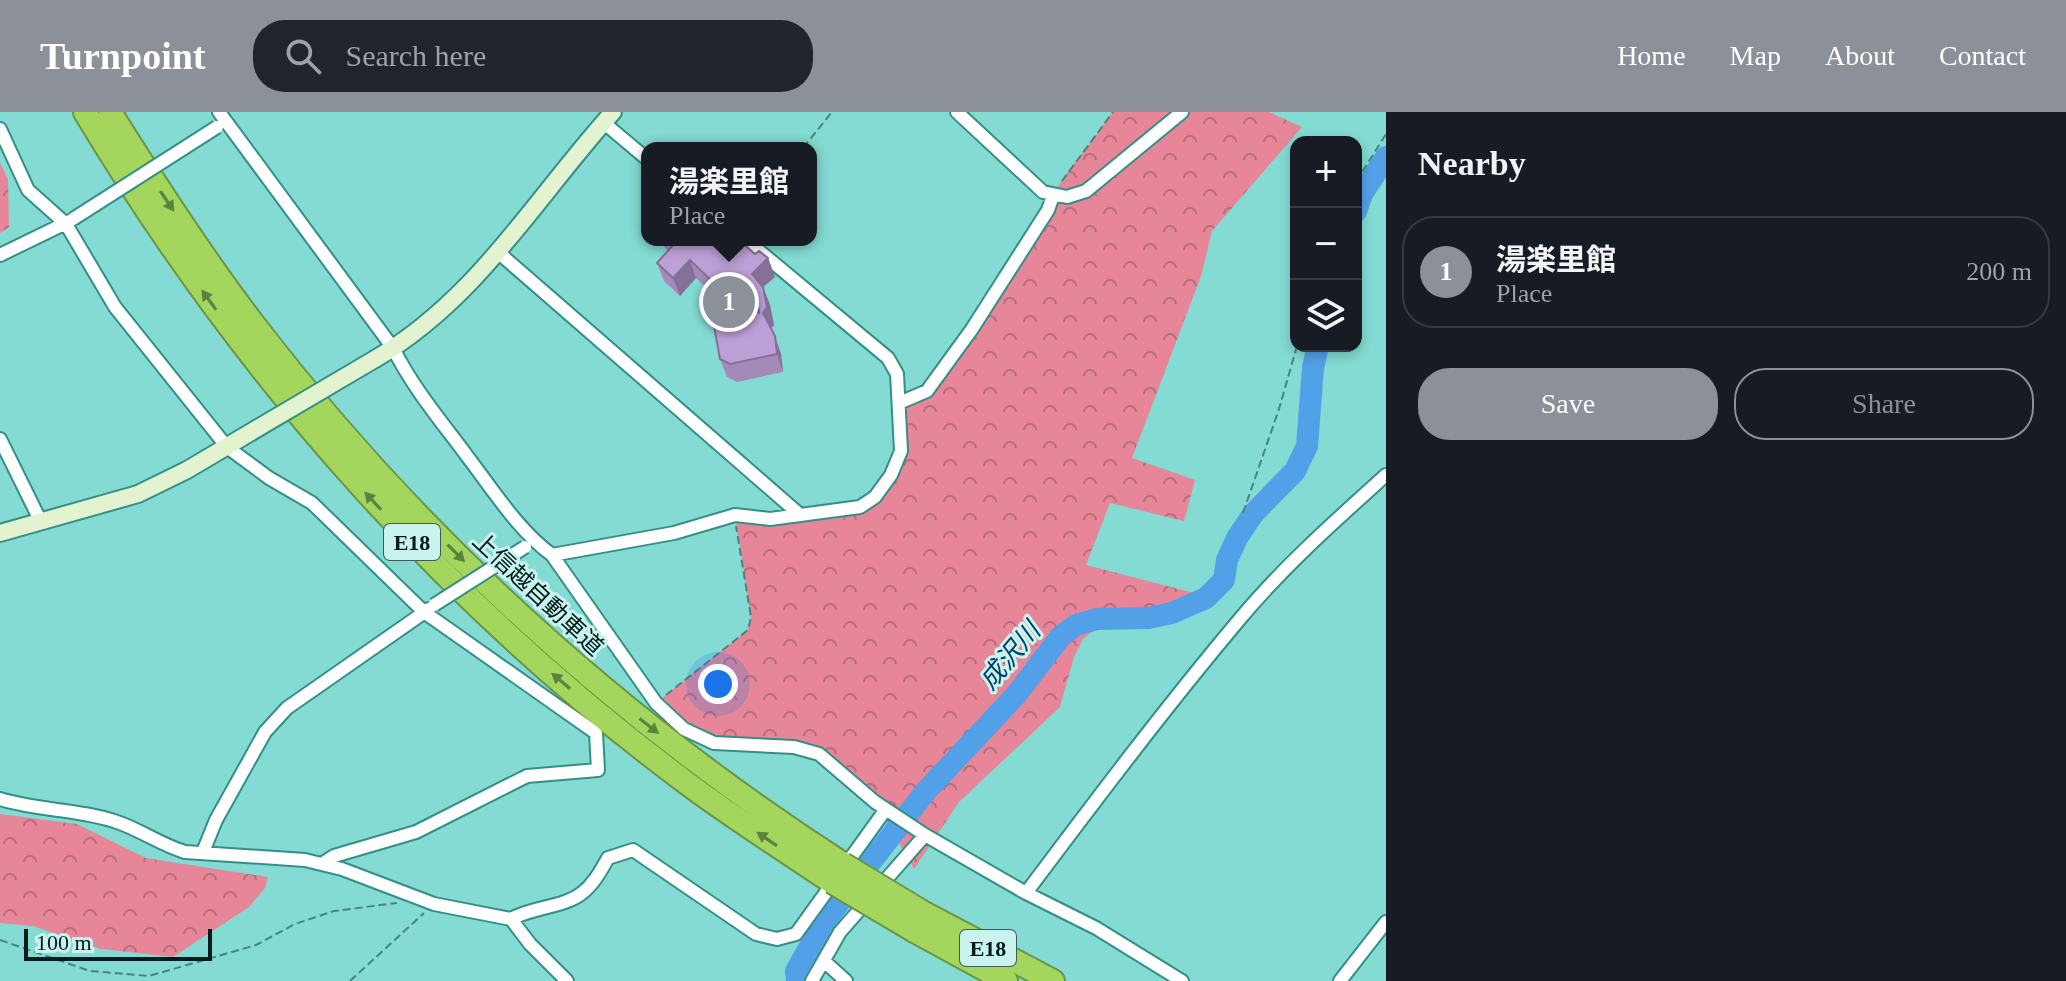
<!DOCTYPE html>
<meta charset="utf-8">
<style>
:root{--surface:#171b24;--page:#20242c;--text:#f1f3f6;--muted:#9ea1a6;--line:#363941;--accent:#8c9099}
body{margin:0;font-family:"Times New Roman","Noto Sans JP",serif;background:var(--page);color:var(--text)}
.controls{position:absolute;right:24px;top:24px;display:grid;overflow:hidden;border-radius:16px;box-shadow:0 4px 12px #0003}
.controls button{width:72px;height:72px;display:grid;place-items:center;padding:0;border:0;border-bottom:2px solid var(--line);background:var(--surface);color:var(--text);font:40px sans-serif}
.scale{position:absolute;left:24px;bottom:20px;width:188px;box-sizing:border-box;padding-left:8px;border:4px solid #011c1a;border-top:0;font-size:22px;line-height:28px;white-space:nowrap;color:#011c1a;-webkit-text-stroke:6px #caf3ef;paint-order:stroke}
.you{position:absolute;left:718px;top:572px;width:28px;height:28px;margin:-20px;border:6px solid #fff;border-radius:50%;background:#1a73e8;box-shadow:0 0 0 12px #1a73e833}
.badge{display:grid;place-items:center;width:52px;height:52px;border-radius:50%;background:var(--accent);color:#fff;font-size:26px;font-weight:700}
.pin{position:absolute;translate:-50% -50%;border:4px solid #fff;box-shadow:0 2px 8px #0006}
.popup{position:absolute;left:641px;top:30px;width:176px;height:104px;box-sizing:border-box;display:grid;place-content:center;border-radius:16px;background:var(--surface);filter:drop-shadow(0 2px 6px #0005);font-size:26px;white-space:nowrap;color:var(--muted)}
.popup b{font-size:30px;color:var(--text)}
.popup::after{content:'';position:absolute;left:50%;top:100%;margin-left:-16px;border:16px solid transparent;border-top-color:var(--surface)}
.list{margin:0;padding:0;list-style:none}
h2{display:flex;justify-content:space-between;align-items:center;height:104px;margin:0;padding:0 32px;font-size:34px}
h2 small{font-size:26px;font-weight:400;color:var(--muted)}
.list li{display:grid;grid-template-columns:52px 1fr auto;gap:24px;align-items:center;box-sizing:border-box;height:112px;margin:0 16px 16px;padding:0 16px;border:2px solid var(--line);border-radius:32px}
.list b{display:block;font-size:30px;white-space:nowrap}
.list p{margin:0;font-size:26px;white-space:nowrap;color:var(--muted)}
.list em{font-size:26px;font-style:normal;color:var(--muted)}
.actions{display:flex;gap:16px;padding:24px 32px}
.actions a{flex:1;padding:18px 0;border:2px solid var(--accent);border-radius:32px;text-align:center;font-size:28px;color:var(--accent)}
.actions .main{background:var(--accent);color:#fff}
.icon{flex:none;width:44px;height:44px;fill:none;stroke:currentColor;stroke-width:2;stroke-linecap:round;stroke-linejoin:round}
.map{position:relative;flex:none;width:1386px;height:869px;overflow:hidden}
header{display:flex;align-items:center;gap:48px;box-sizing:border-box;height:112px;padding:0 40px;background:var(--accent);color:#fff}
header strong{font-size:38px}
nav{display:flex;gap:44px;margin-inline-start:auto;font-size:28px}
.search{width:560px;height:72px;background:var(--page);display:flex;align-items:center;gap:20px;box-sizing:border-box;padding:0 28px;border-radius:32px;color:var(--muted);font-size:30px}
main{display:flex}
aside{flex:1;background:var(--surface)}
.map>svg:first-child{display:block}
.forest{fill:url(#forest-crowns)}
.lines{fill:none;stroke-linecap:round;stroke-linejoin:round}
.river{stroke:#52a0e7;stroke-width:22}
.street-casing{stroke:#338f88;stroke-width:16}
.secondary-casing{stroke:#338f88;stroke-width:20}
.highway-casing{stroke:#6b9546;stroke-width:26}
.path{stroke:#48847f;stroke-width:2;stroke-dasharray:8 4;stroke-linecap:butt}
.street{stroke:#fff;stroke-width:12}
.secondary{stroke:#e4f3cf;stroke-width:16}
.highway{stroke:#a4d65e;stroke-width:22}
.street-bridge-casing{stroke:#338f88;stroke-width:16;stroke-linecap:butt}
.secondary-bridge-casing{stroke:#338f88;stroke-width:20;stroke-linecap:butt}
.highway-bridge-casing{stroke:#6b9546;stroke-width:26;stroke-linecap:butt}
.street-bridge{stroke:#fff;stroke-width:12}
.secondary-bridge{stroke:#e4f3cf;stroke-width:16}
.highway-bridge{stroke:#a4d65e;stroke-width:22}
.wall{fill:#a38aba;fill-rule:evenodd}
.shaded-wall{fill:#857097}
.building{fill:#bea0d8;stroke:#857097;stroke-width:2}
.oneway{fill:#5b823f}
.labels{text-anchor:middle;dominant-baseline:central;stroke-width:6;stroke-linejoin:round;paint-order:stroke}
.shield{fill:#caf3ef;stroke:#3d5c5a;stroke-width:2}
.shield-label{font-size:22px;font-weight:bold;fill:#011c1a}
.street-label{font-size:24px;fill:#011c1a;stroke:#caf3ef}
.water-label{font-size:26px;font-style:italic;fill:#023f6d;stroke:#caf3ef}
</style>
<header>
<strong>Turnpoint</strong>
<div class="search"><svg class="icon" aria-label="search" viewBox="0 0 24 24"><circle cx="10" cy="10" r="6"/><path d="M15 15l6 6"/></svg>Search here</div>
<nav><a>Home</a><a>Map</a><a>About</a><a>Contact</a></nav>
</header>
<main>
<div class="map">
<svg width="1386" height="869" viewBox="0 0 1386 869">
<defs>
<pattern id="forest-crowns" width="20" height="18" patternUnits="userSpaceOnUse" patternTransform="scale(2)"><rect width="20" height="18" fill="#e68698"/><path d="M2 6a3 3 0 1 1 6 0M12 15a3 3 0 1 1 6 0" fill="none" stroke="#b86d7b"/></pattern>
</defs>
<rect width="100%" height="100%" fill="#83dbd3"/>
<path class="forest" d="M1113,0H1269L1302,15L1212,119L1201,164L1132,346L1195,368L1184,409L1110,391L1086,453L1202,483L1175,496L1103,511L1083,527L1074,545L1060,595L959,690L914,757L875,690L819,642L713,625L656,591L748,518L751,505L735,403L841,399L875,385L901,339L899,291L927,278L1063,67Z
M0,51L8,67L9,115L0,121Z
M0,702L77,712L146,746L268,765L265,776L249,795L173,845L101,837L33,814L0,811Z"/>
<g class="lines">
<path class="river" d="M1356,99L1362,82L1386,45
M797,869L796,859L824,810L926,679L1016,583L1061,524L1076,513L1097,507L1148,506L1172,501L1206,486L1224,468L1227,448L1237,426L1253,402L1295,359L1307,334L1313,256L1318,234"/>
<g class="street-casing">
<path id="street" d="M219,0L393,236C413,276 441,309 467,344C493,378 518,418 552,443L656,591L684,617L714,631L794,635L819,642L875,690L925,723L1026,781L1096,816L1182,869
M957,0L1043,80L1067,85L1086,79L1182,0
M603,10L647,47
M0,17L28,78L66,112L115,195L227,335L269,366L312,391L424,500L596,621L598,658L527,664L416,720L334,744L322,752
M499,141L798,401
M0,143L70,109
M899,291L927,279L972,217L1048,98L1053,84
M0,327L41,410
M552,443L674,421L735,403L770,407L860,395L875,385L891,363L901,339L897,262L888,246L746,128
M0,687C38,699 80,697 117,710C141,718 161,733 185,740L305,748L342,757L434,792L511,807L530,832L567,869
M203,740L216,708L265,620L287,596L429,497
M1026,781C1095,689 1165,596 1239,508C1283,455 1335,409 1386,363
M511,807C532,795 565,795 582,781C594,772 601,758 608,746L633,738L756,822L777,827L796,822L886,697
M824,849L846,869
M812,869L840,820L925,723
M1340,869L1386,810"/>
</g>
<g class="secondary-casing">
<path id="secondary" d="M375,247C477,188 536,85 613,0
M0,421L138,382L187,358L241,326"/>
</g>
<g class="highway-casing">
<path id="highway" d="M85,0C242,262 445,492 692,675C737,708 785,739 832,770
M110,0C155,72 201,143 252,210C416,424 617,606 843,752
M924,801L1053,869
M913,818L1006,869"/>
</g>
<path class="path" d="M803,36L832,0
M1062,69L1113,0
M1356,70L1386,22
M1243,401L1279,297L1297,234
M666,583L748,518L751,505L736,414
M0,828L90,859L149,864L256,833L295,812L334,799L397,791
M350,869L424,801"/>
<use href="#street" class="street"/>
<use href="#secondary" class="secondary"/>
<use href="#highway" class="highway"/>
<g class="street-bridge-casing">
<path id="street-bridge" d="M73,107L217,15
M434,493L525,435"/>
</g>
<g class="secondary-bridge-casing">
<path id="secondary-bridge" d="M241,326L375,247"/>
</g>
<g class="highway-bridge-casing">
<path id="highway-bridge" d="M843,752L924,801
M832,770L913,818"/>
</g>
<use href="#street-bridge" class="street-bridge"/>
<use href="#secondary-bridge" class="secondary-bridge"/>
<use href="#highway-bridge" class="highway-bridge"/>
</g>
<path class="wall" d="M660,128H739L755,142L768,146L775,165L763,175L770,193L774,213L771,217L781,242L783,260L737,270L727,265L720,247L725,193L696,166L680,184L664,169L657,151L668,139L661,131ZM751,187L755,191L756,200H741L734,191L738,188L745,193Z"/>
<path class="shaded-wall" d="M768,146L775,165L763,175L770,193L774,213L769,219L763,201L752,162Z
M690,148L696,166L680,184L673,166Z
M744,169L751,187L745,193L738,175Z
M732,170L738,188L729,197L722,179Z
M775,224L781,242L783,260L777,242Z"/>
<path class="building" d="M670,128H739L755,142L759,139L768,146L752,162L763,175L767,195L763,201L775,224L777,242L730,252L720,247L714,214L720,194L737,191L741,200L751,197L759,201V197L755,195L756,180L744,169L738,175L732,170L722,179L690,148L673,166L657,151L674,132Z"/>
<defs><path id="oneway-solid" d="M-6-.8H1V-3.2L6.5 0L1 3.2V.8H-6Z" transform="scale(2)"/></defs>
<g class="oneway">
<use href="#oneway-solid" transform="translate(167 89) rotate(56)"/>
<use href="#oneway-solid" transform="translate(209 188) rotate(-126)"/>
<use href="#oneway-solid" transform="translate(373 389) rotate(-133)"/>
<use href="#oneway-solid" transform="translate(456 441) rotate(45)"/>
<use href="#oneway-solid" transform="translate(561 569) rotate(-140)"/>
<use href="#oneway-solid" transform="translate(649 614) rotate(38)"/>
<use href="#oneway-solid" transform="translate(767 727) rotate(-146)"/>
</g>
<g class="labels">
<g class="shield">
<rect x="384" y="412" width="56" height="36" rx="6"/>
<rect x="960" y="818" width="56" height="36" rx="6"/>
</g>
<g class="shield-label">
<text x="412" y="430">E18</text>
<text x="988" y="836">E18</text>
</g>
<g class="street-label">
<text transform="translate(538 482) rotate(43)">上信越自動車道</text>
</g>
<g class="water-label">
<text transform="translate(1010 544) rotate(-50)">成沢川</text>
</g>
</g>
</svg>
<div class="controls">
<button>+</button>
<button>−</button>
<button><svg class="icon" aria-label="layers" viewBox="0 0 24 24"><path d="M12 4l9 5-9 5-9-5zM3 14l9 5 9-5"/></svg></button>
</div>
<div class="scale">100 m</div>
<div class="you"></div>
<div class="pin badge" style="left:729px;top:190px">1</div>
<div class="popup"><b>湯楽里館</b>Place</div>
</div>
<aside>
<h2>Nearby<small></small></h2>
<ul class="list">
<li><span class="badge">1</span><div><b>湯楽里館</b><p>Place</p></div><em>200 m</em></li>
</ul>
<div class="actions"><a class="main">Save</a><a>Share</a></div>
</aside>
</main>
